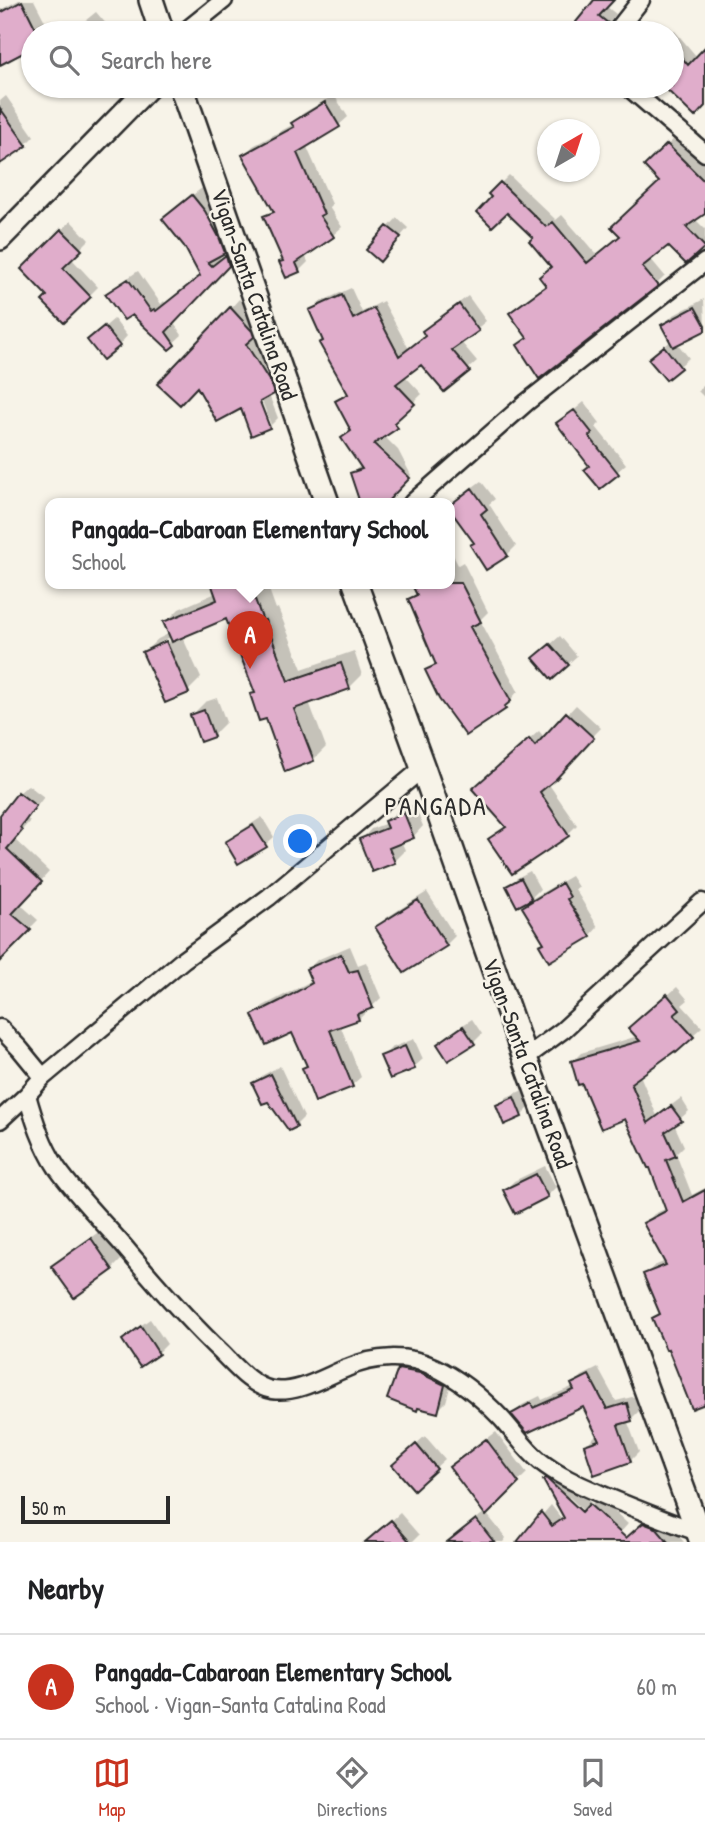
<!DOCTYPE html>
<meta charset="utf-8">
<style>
:root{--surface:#fff;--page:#f6f6f6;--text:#202124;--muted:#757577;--line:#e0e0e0;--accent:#c8321e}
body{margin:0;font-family:"Patrick Hand",sans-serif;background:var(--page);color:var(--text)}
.compass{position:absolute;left:537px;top:119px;width:63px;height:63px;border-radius:50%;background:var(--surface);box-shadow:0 2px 5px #0004;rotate:39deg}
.scale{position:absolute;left:21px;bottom:18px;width:149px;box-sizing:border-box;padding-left:7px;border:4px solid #2b2b2b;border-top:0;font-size:19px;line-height:24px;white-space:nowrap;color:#2b2b2b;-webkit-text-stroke:5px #f7f3e8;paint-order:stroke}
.you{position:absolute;left:301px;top:842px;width:24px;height:24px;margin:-18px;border:5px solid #fff;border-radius:50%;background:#1a73e8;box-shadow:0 0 0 10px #1a73e833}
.badge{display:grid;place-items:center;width:46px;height:46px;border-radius:50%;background:var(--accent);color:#fff;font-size:23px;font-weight:700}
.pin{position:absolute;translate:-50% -58px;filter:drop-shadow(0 2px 4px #0008)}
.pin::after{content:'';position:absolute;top:37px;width:24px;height:21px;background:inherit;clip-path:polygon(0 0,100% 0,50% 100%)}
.popup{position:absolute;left:45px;top:498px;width:410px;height:91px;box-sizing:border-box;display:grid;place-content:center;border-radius:14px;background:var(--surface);filter:drop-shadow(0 2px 5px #0005);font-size:23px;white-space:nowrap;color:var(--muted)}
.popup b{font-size:26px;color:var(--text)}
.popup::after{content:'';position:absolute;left:50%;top:100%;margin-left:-14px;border:14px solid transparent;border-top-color:var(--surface)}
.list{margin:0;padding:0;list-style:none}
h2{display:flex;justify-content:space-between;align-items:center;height:91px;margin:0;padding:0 28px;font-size:30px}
h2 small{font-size:23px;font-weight:400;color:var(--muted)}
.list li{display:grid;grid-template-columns:46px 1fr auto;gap:21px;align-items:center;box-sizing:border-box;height:105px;padding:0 28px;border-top:2px solid var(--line)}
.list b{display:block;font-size:26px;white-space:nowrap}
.list p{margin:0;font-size:23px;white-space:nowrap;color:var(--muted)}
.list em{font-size:23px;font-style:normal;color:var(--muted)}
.icon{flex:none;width:38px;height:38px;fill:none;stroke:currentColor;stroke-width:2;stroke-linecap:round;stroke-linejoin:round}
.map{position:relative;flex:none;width:705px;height:1542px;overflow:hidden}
.search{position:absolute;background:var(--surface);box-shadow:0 2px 5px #0004;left:21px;right:21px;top:21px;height:77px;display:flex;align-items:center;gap:18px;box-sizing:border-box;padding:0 24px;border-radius:38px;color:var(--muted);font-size:26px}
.sheet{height:196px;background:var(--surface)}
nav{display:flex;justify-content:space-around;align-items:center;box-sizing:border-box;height:98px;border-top:2px solid var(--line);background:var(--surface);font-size:19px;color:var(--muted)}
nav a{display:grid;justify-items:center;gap:4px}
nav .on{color:var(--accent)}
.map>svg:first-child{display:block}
.shadow{fill:#0003;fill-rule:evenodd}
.building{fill:#e0adcb;stroke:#2b2b2b;stroke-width:2}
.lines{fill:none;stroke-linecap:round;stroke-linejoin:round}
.minor-casing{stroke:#2b2b2b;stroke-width:21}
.tertiary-casing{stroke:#2b2b2b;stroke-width:26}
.secondary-casing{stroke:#2b2b2b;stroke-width:28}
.minor{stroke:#f7f3e8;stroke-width:16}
.tertiary{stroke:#f7f3e8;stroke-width:21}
.secondary{stroke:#f7f3e8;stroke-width:23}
.labels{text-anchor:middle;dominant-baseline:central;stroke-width:5;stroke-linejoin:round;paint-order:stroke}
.street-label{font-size:23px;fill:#2b2b2b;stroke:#f7f3e8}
.quarter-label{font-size:26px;letter-spacing:2px;fill:#2b2b2b;stroke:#f7f3e8}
</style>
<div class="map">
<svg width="705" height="1542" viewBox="0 0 705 1542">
<rect width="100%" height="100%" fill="#f7f3e8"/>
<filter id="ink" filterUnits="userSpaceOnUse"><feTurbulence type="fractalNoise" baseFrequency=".0143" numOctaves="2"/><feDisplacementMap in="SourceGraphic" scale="14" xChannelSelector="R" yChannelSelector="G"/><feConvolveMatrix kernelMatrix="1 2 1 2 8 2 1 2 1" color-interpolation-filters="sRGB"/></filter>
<g filter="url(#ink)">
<path class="shadow" d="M19,0H34L51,33H33V46L0,63V10Z
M596,0H613L607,7L616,14L601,33H569Z
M96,12L114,33H70Z
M674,30L697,57L705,49V104L695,114L665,86H672V33H670Z
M334,95L348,117L339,125L306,145L332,204L329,207L342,227L333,235L305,255L308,262L299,271L287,276L281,263L284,260L266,217L274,209L244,155L253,146L294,124V123L302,114Z
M6,96L34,136L25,145L0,160V101Z
M677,136L705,165V211L695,219L705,229V245L686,261L668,243L650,258L665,276L657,284L539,377L519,345L528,336L511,313L520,304L547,284L553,266L535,238L490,194L509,175L556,220L562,215L597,255L621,235L661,181L646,166Z
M202,188L213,202L233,243L218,255L221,259L235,248L237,256L173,322L182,335L169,347L132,312L108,294L116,286L138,271L161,304L164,301L165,303L201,275L173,210Z
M397,218L408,228L388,251L368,249Z
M71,221L89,240L71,258L98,287L64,321L50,296L23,269Z
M351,288L362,312L383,301L409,349L427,335L424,331L433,323L468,296L486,321L461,342L477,361L468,369L422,363L405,376L422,394L390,425L383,435L398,450L411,475L391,495L394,503H355L354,501L360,495L352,473L361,465L343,438L352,429L337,401L349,391L311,311L320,302Z
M239,299L260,322L262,327L254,335L278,373L282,383L269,395L278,418L269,427L252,433L231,308ZM259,393L271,425H267L256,394Z
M704,299L705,329L677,343L689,358L666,378L660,350L672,340L663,325L672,316Z
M114,319L127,336L119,345L89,340Z
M705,384V398L698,391Z
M584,402L600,423L596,427L626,464L617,472L591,466L559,423Z
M481,481L495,499L489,504L516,546L507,555L475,542L450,507L458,498Z
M450,549L458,565L463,562L488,612L480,620L518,691L504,708L427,671L437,661L410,600L417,592L450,583Z
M213,583H269L267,584L276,609L278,608L302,669L354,651L362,675L349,688L309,702L326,747L313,760L267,716L252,695L256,691L227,617L182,636L201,678L188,691L144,652L158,639L170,633L165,623L179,609L216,593ZM173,636L175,639L158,647V643Z
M560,636L577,656L568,664L544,650Z
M217,698L226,722L213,735L192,715L205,702Z
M576,705L601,728L548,783L577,825L568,834L512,872L490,839L507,825L483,780L539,731L545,738Z
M28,785L44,797L27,819L30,821L14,839L49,872L20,904L38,920L0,959V820L19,793Z
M414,804L423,826L413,837L401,841L405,850L394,861L373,870L361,840L371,829L387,823L386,822L397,811Z
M262,817L274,837L265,845L227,843L236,834Z
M530,871L540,889L531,898L508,886L517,878Z
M571,876L578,887L575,889L598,927L590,936L524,907L533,898Z
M427,892L455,936L446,945L377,927L386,918Z
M350,946L358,965L366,962L381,998L359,1019L340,1025L361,1077L352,1085L304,1068L308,1064L293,1031L254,1015L263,1006L313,980L308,969L317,960Z
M677,987L688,1000L682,1005L702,1027L676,1050L675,1049L640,1075L657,1116L681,1098L689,1111L674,1124L684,1146L676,1154L692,1195L705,1188V1402L669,1346L654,1319L661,1312L645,1275L654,1266L666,1261L646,1223L654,1214L667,1208L651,1166L626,1116L573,1061L581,1053L638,1036L640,1020Z
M472,1019L482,1034L474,1042L439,1044L448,1035Z
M414,1039L423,1059L414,1067L382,1057L391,1048Z
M280,1066L304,1117L296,1125L254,1084L263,1075Z
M523,1090L530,1107L521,1116L498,1106L507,1097Z
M545,1166L556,1187L547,1196L505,1190L514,1181Z
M100,1231L121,1260L112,1269L74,1295L53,1266L62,1258Z
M150,1319L167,1344L158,1353L141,1364L124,1340L133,1331Z
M408,1361L453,1376L446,1402L437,1411L419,1406L400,1370Z
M598,1368L616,1401L636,1396L640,1410L631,1419L627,1420L639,1452L630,1461L586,1445L595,1436L599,1435L584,1405L514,1414L522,1405L540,1396L542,1400L574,1386L573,1385L582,1376Z
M496,1432L527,1473L486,1513L506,1538L503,1542H447L485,1512L451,1467L460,1459Z
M425,1436L445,1459L414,1487L403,1456Z
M555,1470L592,1504L599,1497L628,1524L612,1542H519L551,1505L561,1518L565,1516L545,1480ZM569,1497L590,1517L587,1519L569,1502Z
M400,1513L419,1535L412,1542H368Z
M654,1515L665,1520L684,1542H623Z"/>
<path class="building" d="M594,0H614L599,16L609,24L602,33H567Z
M22,1L38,33H33V48L0,65V13Z
M672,45L688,65L705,47V106L695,117L665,88L668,86H672Z
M325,102L340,127L297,153L324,214L320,216L334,237L296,263L300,272L286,278L279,262L283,261L263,216L274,212L242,155L294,127L291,123Z
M0,108L27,146L0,164Z
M667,144L705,182V214L686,227L705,247L686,264L668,246L642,267L658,286L539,379L517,345L527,338L509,313L546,286L539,277L551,267L529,241L533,238L507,213L492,227L477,212L491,197L488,194L500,182L546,227L553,222L587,263L620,236L611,227L659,182L644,166Z
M192,195L205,211L219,237L225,253L208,262L212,266L226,255L229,266L166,332L175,345L169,350L132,315L124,320L105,294L128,279L151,311L154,309L156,311L200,276L184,246L162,219Z
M387,226L401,237L380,262L366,250Z
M61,229L82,250L63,268L91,297L64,323L42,301L47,296L21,269Z
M342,295L353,319L374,308L399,356L425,336L422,331L459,304L479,331L452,350L470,371L444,392L421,365L396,384L415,404L394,423L398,428L374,444L410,478L386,503H360L350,473L362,469L341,438L351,431L335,401L348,394L319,343L323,341L309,310Z
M230,307L252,331L254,337L246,344L270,382L274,394L260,402L270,428L251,436L241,409L217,422L197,387L180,405L157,384Z
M695,307L705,325V331L673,347L661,325Z
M104,326L120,346L103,360L87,340Z
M664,346L681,368L666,380L648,359Z
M574,410L592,433L589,436L619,474L600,489L584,470L589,466L556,423Z
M472,488L487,509L481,514L508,556L486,570L470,545L474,543L450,510V505Z
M211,583H249L263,621L265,620L288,681L341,663L350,689L294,709L314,761L285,772L266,719L259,721L250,694L255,693L226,619L172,642L163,622L217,600Z
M411,583H461L481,622L470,627L511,701L504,707L506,709L466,736L439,699L425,670L436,665L408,599L417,595Z
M166,641L189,693L165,703L142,652Z
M550,644L569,665L552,680L533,658Z
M204,710L214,737L200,742L190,715Z
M566,712L594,738L556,779L540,792L569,836L512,874L488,839L506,827L472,789L529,739L535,746Z
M18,792L36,806L20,828L22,831L7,849L42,882L12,914L31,930L0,961V815Z
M404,813L414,838L389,848L395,863L372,872L359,839L387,828L384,821Z
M253,825L267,847L238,864L225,842Z
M521,878L532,899L517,907L506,886Z
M562,883L570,897L567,899L591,937L549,962L539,945L544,943L522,907Z
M418,900L447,946L404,973L375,927Z
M341,954L349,972L358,970L373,1008L357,1014L359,1020L330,1030L353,1087L315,1102L302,1068L307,1066L292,1033L266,1045L252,1015L280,1001L312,983L306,969Z
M667,994L680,1010L674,1015L694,1037L676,1053L675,1051L631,1083L648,1123L671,1106L682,1121L665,1132L676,1156L666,1160L683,1202L705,1190V1404L692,1409L668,1349L666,1350L652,1318L660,1314L643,1274L666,1265L643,1223L666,1211L650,1168H648L625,1119L601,1129L582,1084L578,1085L571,1061L640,1041L628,1028Z
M463,1026L475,1044L448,1061L437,1044Z
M405,1046L415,1069L390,1079L380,1056Z
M271,1074L297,1127L289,1131L268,1102L262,1104L252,1083Z
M514,1097L522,1117L504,1125L496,1105Z
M536,1174L548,1197L515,1214L503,1190Z
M91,1238L113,1270L74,1298L51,1266Z
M141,1326L159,1354L140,1367L122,1340Z
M398,1369L420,1373L445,1385L438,1413L418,1408L417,1411L387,1399Z
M589,1375L607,1409L627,1403L632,1421L618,1425L631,1462L594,1475L584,1445L599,1440L583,1407L527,1433L511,1414L531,1403L533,1408L574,1390L571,1384Z
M486,1439L519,1483L486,1516L449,1467Z
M416,1444L437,1469L414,1490L392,1465Z
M546,1478L582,1512L589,1504L626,1538L643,1523L656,1528L668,1542H517L541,1512L552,1526L564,1518L543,1480Z
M476,1519L494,1542H447Z
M391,1520L410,1542H365Z"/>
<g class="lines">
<g class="minor-casing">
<path id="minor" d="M183,33L224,0
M615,33L641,0
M627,86L705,153
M412,503L527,402L705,262
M0,1028L20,1049L43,1077
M525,1058L563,1030L702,902
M27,1095C34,1120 42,1145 57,1168C76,1195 100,1219 122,1244C154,1282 186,1319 222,1353C236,1367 252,1386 272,1390C298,1394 324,1377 347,1368C374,1356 407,1354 434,1367C460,1379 481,1397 501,1418C514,1432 525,1449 540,1461C561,1478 585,1487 610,1498C639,1510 668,1522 698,1532
M0,1120L27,1095L43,1077L183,960L269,897L423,768"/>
</g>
<g class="tertiary-casing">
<path id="tertiary" d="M0,239L150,86"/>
</g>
<g class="secondary-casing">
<path id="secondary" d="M151,0L162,33
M181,86L327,503
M355,583L423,768L525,1058L702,1542"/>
</g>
<use href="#minor" class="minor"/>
<use href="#tertiary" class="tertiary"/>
<use href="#secondary" class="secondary"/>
</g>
</g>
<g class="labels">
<g class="street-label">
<text transform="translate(255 294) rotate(71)">Vigan-Santa Catalina Road</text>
<text transform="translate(528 1063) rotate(70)">Vigan-Santa Catalina Road</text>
</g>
<g class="quarter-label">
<text x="436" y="805">PANGADA</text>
</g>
</g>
</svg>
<svg class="compass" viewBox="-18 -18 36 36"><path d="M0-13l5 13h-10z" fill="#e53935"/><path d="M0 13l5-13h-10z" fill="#757577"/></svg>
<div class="scale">50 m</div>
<div class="you"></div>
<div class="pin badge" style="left:250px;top:669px">A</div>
<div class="popup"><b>Pangada-Cabaroan Elementary School</b>School</div>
<div class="search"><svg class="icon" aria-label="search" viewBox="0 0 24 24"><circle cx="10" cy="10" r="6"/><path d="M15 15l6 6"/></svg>Search here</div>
</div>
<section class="sheet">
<h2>Nearby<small></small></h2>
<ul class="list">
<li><span class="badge">A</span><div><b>Pangada-Cabaroan Elementary School</b><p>School · Vigan-Santa Catalina Road</p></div><em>60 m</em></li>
</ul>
</section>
<nav>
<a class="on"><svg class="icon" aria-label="map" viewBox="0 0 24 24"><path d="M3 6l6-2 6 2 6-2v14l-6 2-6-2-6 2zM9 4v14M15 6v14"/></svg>Map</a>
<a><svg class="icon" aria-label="directions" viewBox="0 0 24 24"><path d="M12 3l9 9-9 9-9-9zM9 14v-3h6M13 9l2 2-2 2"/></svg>Directions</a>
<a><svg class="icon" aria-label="saved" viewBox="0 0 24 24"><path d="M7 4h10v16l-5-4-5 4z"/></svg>Saved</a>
</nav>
